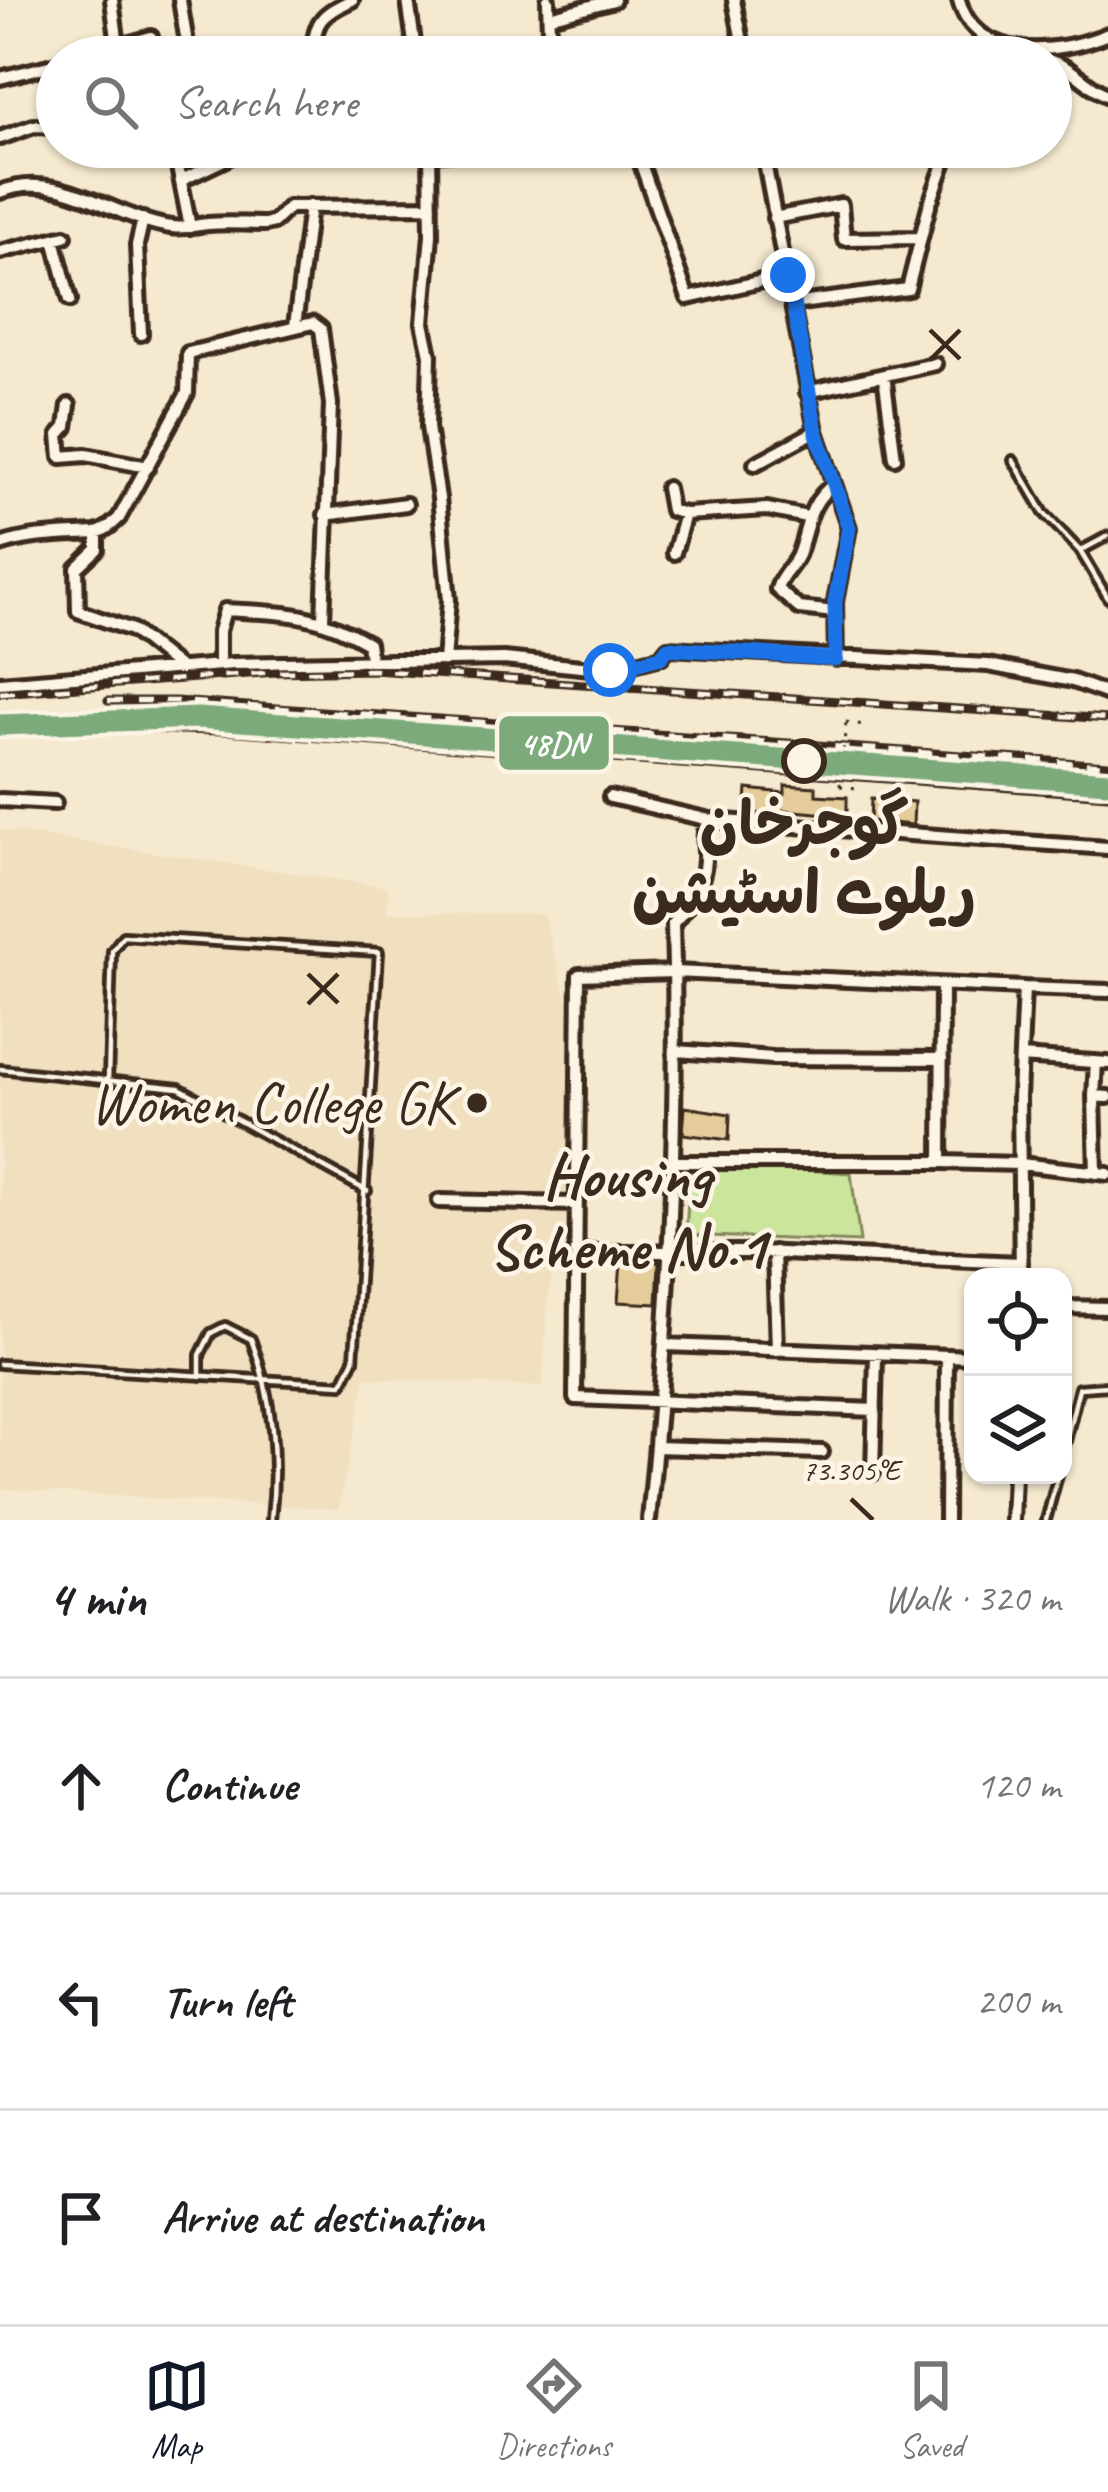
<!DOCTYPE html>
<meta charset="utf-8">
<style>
:root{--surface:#fff;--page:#f2f2f2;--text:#202124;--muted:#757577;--line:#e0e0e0;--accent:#111827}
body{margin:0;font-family:Caveat,"Playpen Sans Arabic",sans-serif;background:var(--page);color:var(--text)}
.controls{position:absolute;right:36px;bottom:36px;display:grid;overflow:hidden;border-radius:24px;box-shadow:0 3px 9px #0004}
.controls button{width:108px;height:108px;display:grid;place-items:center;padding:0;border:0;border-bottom:3px solid var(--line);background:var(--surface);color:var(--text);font:60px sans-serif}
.stop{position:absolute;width:36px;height:36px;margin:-27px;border:9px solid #1a73e8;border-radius:50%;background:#fff}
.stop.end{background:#1a73e8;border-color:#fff;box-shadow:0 3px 12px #0008}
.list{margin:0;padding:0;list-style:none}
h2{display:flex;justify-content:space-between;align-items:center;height:156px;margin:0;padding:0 48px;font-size:51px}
h2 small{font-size:39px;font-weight:400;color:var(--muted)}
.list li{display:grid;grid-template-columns:78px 1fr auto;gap:36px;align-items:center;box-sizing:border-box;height:216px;padding:0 48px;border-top:3px solid var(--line)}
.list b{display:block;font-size:45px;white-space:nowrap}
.list em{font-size:39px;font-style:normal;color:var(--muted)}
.icon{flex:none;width:66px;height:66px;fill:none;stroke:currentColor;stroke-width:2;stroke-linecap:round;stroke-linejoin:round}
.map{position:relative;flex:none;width:1108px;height:1520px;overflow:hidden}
.search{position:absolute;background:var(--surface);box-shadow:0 3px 9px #0004;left:36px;right:36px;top:36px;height:132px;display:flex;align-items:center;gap:30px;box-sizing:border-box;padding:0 42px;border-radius:66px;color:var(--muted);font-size:45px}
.sheet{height:804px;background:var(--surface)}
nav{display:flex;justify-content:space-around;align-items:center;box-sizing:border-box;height:168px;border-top:3px solid var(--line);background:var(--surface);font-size:33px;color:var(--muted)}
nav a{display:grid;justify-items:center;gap:6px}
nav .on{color:var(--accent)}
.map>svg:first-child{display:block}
.built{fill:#f0e0bf}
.green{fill:#cbe59c;stroke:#83885d;stroke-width:3}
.building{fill:#e5cc9b;stroke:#3b2a1e;stroke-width:3}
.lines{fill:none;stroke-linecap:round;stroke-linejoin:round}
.service-casing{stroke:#3b2a1e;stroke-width:14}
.minor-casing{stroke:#3b2a1e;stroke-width:20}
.path{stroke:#3b2a1e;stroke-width:3;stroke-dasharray:3 9;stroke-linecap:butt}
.service{stroke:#fcf5e5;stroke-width:4.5}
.minor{stroke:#fcf5e5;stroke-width:10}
.rail-casing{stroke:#3b2a1e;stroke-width:9}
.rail{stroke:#fcf5e5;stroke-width:4.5;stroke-dasharray:14;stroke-linecap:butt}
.path-bridge{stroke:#3b2a1e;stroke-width:3;stroke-dasharray:3 9;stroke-linecap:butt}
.rail-1-casing{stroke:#fcf5e5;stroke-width:30}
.rail-1{stroke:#7caa7a;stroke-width:21}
.route{stroke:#1a73e8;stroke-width:15}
.ticks{fill:none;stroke:#3b2a1e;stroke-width:4.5}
.stop-dot{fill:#fcf5e5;stroke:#3b2a1e;stroke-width:6}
.poi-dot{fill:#3b2a1e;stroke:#fcf5e5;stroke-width:4.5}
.labels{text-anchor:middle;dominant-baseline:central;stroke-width:9;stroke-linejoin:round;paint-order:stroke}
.stop-label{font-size:60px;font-weight:bold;fill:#3b2a1e;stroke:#fcf5e5}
.poi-label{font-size:60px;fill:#3b2a1e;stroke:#fcf5e5;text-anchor:end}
.neighbourhood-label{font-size:63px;font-weight:bold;fill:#3b2a1e;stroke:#fcf5e5}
.ticks-label{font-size:30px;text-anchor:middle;fill:#3b2a1e;stroke:#fcf5e5;stroke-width:9;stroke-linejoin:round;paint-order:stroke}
.line-badge{stroke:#fcf5e5;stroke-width:4.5}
.badge-label{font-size:33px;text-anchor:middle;font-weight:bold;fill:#fff}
</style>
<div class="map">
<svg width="1108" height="1520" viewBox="0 0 1108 1520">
<rect width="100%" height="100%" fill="#f5e9cf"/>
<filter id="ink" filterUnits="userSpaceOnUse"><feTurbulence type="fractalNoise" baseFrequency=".00833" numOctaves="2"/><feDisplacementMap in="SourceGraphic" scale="24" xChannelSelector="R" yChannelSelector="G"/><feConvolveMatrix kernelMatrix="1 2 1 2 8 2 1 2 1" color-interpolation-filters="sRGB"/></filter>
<g filter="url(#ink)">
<path class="built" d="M0,830L388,887L387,913L543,914L578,1039L576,1168L548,1297L542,1387L366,1378L338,1509L0,1489Z"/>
<path class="green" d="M690,1162L851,1173L860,1242L686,1235Z"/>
<path class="building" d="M785,785L816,787V795L847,797V816L784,810V815L745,813L747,789L785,793Z
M871,799L914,802L913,825L870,821Z
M685,1107L730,1114L729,1140L683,1134Z
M621,1262H659L657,1304L618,1302Z"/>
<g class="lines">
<g class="service-casing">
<path id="service" d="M1013,460L1044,513L1080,551L1108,598
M1080,551L1108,536
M0,1069L179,1088L367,1191
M0,1364L342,1384L354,1360L379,952L123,936L112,951L108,1080
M200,1376V1355L211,1333L225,1326L251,1339C273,1395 278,1460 271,1520
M1063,1453L1079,1388L1108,1386
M1046,1520L1058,1475"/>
</g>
<g class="minor-casing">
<path id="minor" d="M112,0L118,46
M180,0L186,37
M408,0L416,57
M548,0L549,32
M734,0L745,57
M959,0C976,64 1061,54 1108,34
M549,17L614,0
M81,57L151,37
M312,57C316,22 317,16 352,0
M1051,61C1075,69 1086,86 1108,96
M0,78L57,64
M0,138L34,126L57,127
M174,147L190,227
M430,147L431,235L423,323L430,355L428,427L439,498L449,600L444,661
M635,147L688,298L788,275
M762,147L816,431L849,528L835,602L836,659
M431,154L492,149
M182,180L251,147
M0,192C58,168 115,219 171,227C184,229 196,225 208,224C227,222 246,224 265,224L274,222L289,207L431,206
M774,218L841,205L844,239L921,238
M54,239L70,300
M0,252L65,236
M792,304L908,289L929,206L950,147
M295,326L310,206
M141,334L137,245L143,219
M884,375L895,458
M807,392L935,364
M69,405L66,427L59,435L61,457L86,455L148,467
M755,464L816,431
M834,484C807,504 809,526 798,555C792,568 781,575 777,589L799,608L835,612
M667,488L671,510L685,514
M325,515L406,504
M97,533V549L77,568L78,611L132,630L181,669
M0,545C33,534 62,535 95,533C104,532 113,524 119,518L187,393L188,353L313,323L321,329L331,404L323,620
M674,553L685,514L767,509L807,517
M219,665V631L225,610C284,613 315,612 368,643L371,663
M0,683L233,664L504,659L610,670L661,657L668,648L988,665L1073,681L1108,694
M610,797L710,820C701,833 706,845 705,860C704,883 689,907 673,923C679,1126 669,1318 649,1520
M0,800L55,803
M710,820L1108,848
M1024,988L1108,991
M676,1051L773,1058L942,1059
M1021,1057L1108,1063
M1094,1096L1096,1062
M675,1162H941L1020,1164L1108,1174
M941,1162L942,985
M1096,1173L1094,1096L1108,1097
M439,1201L576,1204
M575,1252H757L1021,1263
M774,1252L777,1350
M1063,1307L1108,1308
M666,1345L973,1357
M875,1410L575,1398L579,975L674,972L1024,988L1019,1097L1021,1277
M656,1447L822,1452
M873,1473L876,1355
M946,1520L947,1357
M1012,1520L1014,1475"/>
</g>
<path class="path" d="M846,722L864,725
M840,786L857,788"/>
<use href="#service" class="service"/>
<use href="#minor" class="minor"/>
<g class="rail-casing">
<path id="rail" d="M0,693L276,672L373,670L1108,719
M108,701H176L1108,765
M0,734L119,729L224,731L1108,795"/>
</g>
<use href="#rail" class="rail"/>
<path class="path-bridge" d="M840,786L846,722"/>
<g class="rail-1-casing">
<path id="rail-1" d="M0,725L198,718L1108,782"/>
</g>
<use href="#rail-1" class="rail-1"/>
</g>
</g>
<g class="lines" filter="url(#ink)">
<path class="route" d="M610,670L661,657L668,648L836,659L835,602L849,528L816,431L788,275"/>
</g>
<path class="ticks" d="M930,330L960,359M930,360L960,330M308,974L338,1003M308,1004L338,974M851,1499L873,1520"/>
<circle class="stop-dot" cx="804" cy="761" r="20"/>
<circle class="poi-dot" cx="477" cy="1103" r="12"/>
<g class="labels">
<g class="stop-label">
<text x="804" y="824">گوجرخان<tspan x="804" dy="69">ریلوے اسٹیشن</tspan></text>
</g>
<g class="poi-label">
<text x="453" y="1103">Women College GK</text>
</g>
<g class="neighbourhood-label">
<text x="627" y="1175">Housing<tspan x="627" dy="72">Scheme No.1</tspan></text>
</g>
</g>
<g class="ticks-label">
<text x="851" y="1480">73.305°E</text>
</g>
<rect class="line-badge" x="497" y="714" width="114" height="58" rx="12" fill="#7caa7a"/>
<g class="badge-label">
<text x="554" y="755">48DN</text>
</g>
</svg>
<div class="controls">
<button><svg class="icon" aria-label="locate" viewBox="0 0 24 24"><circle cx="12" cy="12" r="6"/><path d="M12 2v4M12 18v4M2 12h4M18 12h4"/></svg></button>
<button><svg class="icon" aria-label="layers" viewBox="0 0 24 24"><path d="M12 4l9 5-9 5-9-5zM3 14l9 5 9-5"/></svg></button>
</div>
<div class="stop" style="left:610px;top:670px"></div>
<div class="stop end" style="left:788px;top:275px"></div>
<div class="search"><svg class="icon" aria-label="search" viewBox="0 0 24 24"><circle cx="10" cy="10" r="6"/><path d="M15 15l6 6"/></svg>Search here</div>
</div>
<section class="sheet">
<h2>4 min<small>Walk · 320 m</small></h2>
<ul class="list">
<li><svg class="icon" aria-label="ahead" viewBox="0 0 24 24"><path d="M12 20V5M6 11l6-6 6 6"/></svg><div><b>Continue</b></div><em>120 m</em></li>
<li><svg class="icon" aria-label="left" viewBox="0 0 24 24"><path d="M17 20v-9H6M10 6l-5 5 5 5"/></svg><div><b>Turn left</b></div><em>200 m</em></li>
<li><svg class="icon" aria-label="arrive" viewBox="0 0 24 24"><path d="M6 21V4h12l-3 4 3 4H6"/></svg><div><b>Arrive at destination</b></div></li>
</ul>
</section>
<nav>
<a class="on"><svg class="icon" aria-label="map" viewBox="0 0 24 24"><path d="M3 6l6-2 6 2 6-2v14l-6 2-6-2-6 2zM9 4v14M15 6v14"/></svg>Map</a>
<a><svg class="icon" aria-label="directions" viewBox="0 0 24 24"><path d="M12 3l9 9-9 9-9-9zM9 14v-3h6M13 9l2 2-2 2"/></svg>Directions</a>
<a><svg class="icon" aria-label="saved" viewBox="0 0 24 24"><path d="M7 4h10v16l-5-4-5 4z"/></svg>Saved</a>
</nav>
